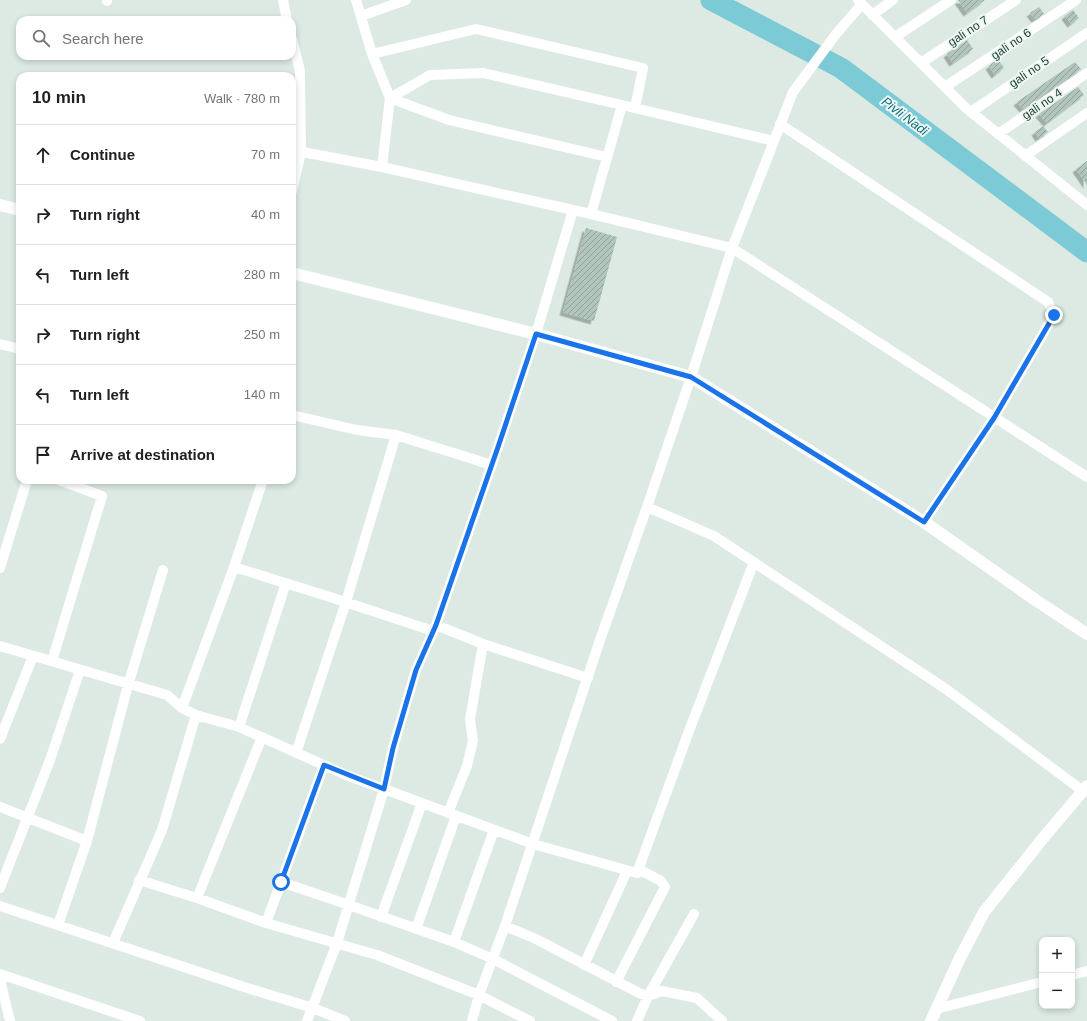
<!DOCTYPE html>
<meta charset="utf-8">
<style>
:root{--surface:#fff;--page:#f6f6f6;--text:#202124;--muted:#757577;--line:#e0e0e0}
body{margin:0;font-family:Helvetica,sans-serif;background:var(--page);color:var(--text)}
.controls{position:absolute;right:12px;bottom:12px;display:grid;overflow:hidden;border-radius:8px;box-shadow:0 2px 6px #0003}
.controls button{width:36px;height:36px;display:grid;place-items:center;padding:0;border:0;border-bottom:1px solid var(--line);background:var(--surface);color:var(--text);font:20px sans-serif}
.stop{position:absolute;width:12px;height:12px;margin:-9px;border:3px solid #1a73e8;border-radius:50%;background:#fff}
.stop.end{background:#1a73e8;border-color:#fff;box-shadow:0 1px 4px #0008}
.list{margin:0;padding:0;list-style:none}
h2{display:flex;justify-content:space-between;align-items:center;height:52px;margin:0;padding:0 16px;font-size:17px}
h2 small{font-size:13px;font-weight:400;color:var(--muted)}
.list li{display:grid;grid-template-columns:26px 1fr auto;gap:12px;align-items:center;box-sizing:border-box;height:60px;padding:0 16px;border-top:1px solid var(--line)}
.list b{display:block;font-size:15px;white-space:nowrap}
.list em{font-size:13px;font-style:normal;color:var(--muted)}
.icon{flex:none;width:22px;height:22px;fill:none;stroke:currentColor;stroke-width:2;stroke-linecap:round;stroke-linejoin:round}
.map{position:relative;flex:none;width:1087px;height:1021px;overflow:hidden}
.search{position:absolute;background:var(--surface);box-shadow:0 2px 6px #0003;left:16px;top:16px;width:280px;height:44px;display:flex;align-items:center;gap:10px;box-sizing:border-box;padding:0 14px;border-radius:12px;color:var(--muted);font-size:15px}
.panel{position:absolute;background:var(--surface);box-shadow:0 2px 6px #0003;left:16px;top:72px;width:280px;height:412px;border-radius:12px}
.map>svg:first-child{display:block}
.lines{fill:none;stroke-linecap:round;stroke-linejoin:round}
.river{stroke:#7ccad6;stroke-width:21}
.building{fill:url(#building-hatch);filter:url(#shadow)}
.minor{stroke:#fff;stroke-width:10}
.tertiary{stroke:#fff;stroke-width:12}
.route{stroke:#1a73e8;stroke-width:5}
.labels{text-anchor:middle;dominant-baseline:central;stroke-width:4;stroke-linejoin:round;paint-order:stroke}
.street-label{font-size:12px;fill:#1c3a32;stroke:#ecf7f1}
.water-label{font-size:13px;font-style:italic;fill:#116b7b;stroke:#ecf7f1}
</style>
<div class="map">
<svg width="1087" height="1021" viewBox="0 0 1087 1021">
<defs>
<pattern id="building-hatch" width="6" height="6" patternUnits="userSpaceOnUse"><rect width="6" height="6" fill="#b1c5bc"/><path d="M-1 1l2-2M0 6l6-6M5 7l2-2" fill="none" stroke="#8fa199"/></pattern>
<filter id="shadow"><feDropShadow dx="-3.5" dy="3.5" stdDeviation="0" flood-color="#0004"/></filter>
</defs>
<rect width="100%" height="100%" fill="#dceae3"/>
<g class="lines">
<path class="river" d="M711,0L841,68L1087,252"/>
</g>
<path class="building" d="M958,0H985L967,13Z
M1039,7L1044,14L1035,19L1030,13Z
M1073,10L1079,18L1071,24L1065,16Z
M967,40L973,49L953,63L947,54Z
M998,59L1004,68L995,75L989,66Z
M1075,62L1081,69L1023,109L1017,102Z
M1078,87L1084,95L1047,123L1039,114Z
M1043,126L1048,132L1039,138L1035,132Z
M1087,161V185L1076,169Z
M586,228L617,237L594,321L563,312Z"/>
<g class="lines">
<path class="minor" d="M283,0L287,20
M356,0L372,54L476,29L643,68L635,108
M858,0L966,108L1087,205
M107,1V0
M872,15L893,0
M361,16L406,0
M895,37L951,0
M292,39L300,71L301,152L292,191
M372,54L390,98L382,167
M921,63L1016,0
M945,87L1076,0
M390,98L430,75L483,73L622,105
M390,98L449,120L607,157
M971,112L1087,33
M780,124L1048,302L1054,315L994,418L924,522
M998,134L1087,73
M774,141L793,92L836,34L862,4
M292,150L382,167L591,214L732,248L1087,477
M1025,156L1087,113
M591,214L622,105L774,141L732,248L691,377L647,507L600,640L505,926L536,939L641,994L648,996L662,991L697,998L722,1021
M0,344L20,349
M292,415L357,430L396,435L492,465
M647,507L714,536L946,689L1083,791
M234,567L263,480
M0,568L27,480
M436,625L498,447L536,334L573,210
M0,646L167,695L182,708L196,715L239,727L346,775L533,844L637,873L689,731L754,562
M52,661L102,496L59,480
M182,708L234,567L330,597L433,631
M239,727L286,583
M0,739L33,656
M296,753L346,602L396,435
M0,807L87,841
M448,813L467,766L473,741L470,719L483,644L588,678
M139,880L197,898L266,923L377,955L479,995L530,1021
M281,882L349,905L454,942L493,959L612,1021
M0,888L50,760L80,670
M197,898L262,737
M0,906L244,987L313,1008L345,1021
M381,917L422,803
M266,923L324,765
M58,925L87,841L128,685L163,570
M416,929L456,816
M454,942L494,830
M113,943L162,830L196,715
M584,965L627,871
M0,974L140,1021
M1072,975L1087,971
M0,980L10,1021
M616,982L665,887L661,881L638,869
M936,1009L1042,982
M307,1021L337,943L384,789L393,748L416,670L436,625L483,644
M472,1021L479,995L505,926
M637,1021L648,996L694,914"/>
<path class="tertiary" d="M0,205L20,210
M292,273L536,334L691,377L924,522L1037,601L1087,634
M931,1021L959,960L984,912L1044,837L1087,786"/>
</g>
<g class="lines">
<path class="route" d="M281,882L324,765L384,789L393,748L416,670L436,625L498,447L536,334L691,377L924,522L994,418L1054,315"/>
</g>
<g class="labels">
<g class="street-label">
<text transform="translate(968 31) rotate(-33)">gali no 7</text>
<text transform="translate(1011 44) rotate(-34)">gali no 6</text>
<text transform="translate(1029 72) rotate(-34)">gali no 5</text>
<text transform="translate(1042 104) rotate(-34)">gali no 4</text>
</g>
<g class="water-label">
<text transform="translate(905 116) rotate(37)">Pivli Nadi</text>
</g>
</g>
</svg>
<div class="controls">
<button>+</button>
<button>−</button>
</div>
<div class="stop" style="left:281px;top:882px"></div>
<div class="stop end" style="left:1054px;top:315px"></div>
<div class="search"><svg class="icon" aria-label="search" viewBox="0 0 24 24"><circle cx="10" cy="10" r="6"/><path d="M15 15l6 6"/></svg>Search here</div>
<section class="panel">
<h2>10 min<small>Walk · 780 m</small></h2>
<ul class="list">
<li><svg class="icon" aria-label="ahead" viewBox="0 0 24 24"><path d="M12 20V5M6 11l6-6 6 6"/></svg><div><b>Continue</b></div><em>70 m</em></li>
<li><svg class="icon" aria-label="right" viewBox="0 0 24 24"><path d="M7 20v-9h11M14 6l5 5-5 5"/></svg><div><b>Turn right</b></div><em>40 m</em></li>
<li><svg class="icon" aria-label="left" viewBox="0 0 24 24"><path d="M17 20v-9H6M10 6l-5 5 5 5"/></svg><div><b>Turn left</b></div><em>280 m</em></li>
<li><svg class="icon" aria-label="right" viewBox="0 0 24 24"><path d="M7 20v-9h11M14 6l5 5-5 5"/></svg><div><b>Turn right</b></div><em>250 m</em></li>
<li><svg class="icon" aria-label="left" viewBox="0 0 24 24"><path d="M17 20v-9H6M10 6l-5 5 5 5"/></svg><div><b>Turn left</b></div><em>140 m</em></li>
<li><svg class="icon" aria-label="arrive" viewBox="0 0 24 24"><path d="M6 21V4h12l-3 4 3 4H6"/></svg><div><b>Arrive at destination</b></div></li>
</ul>
</section>
</div>
